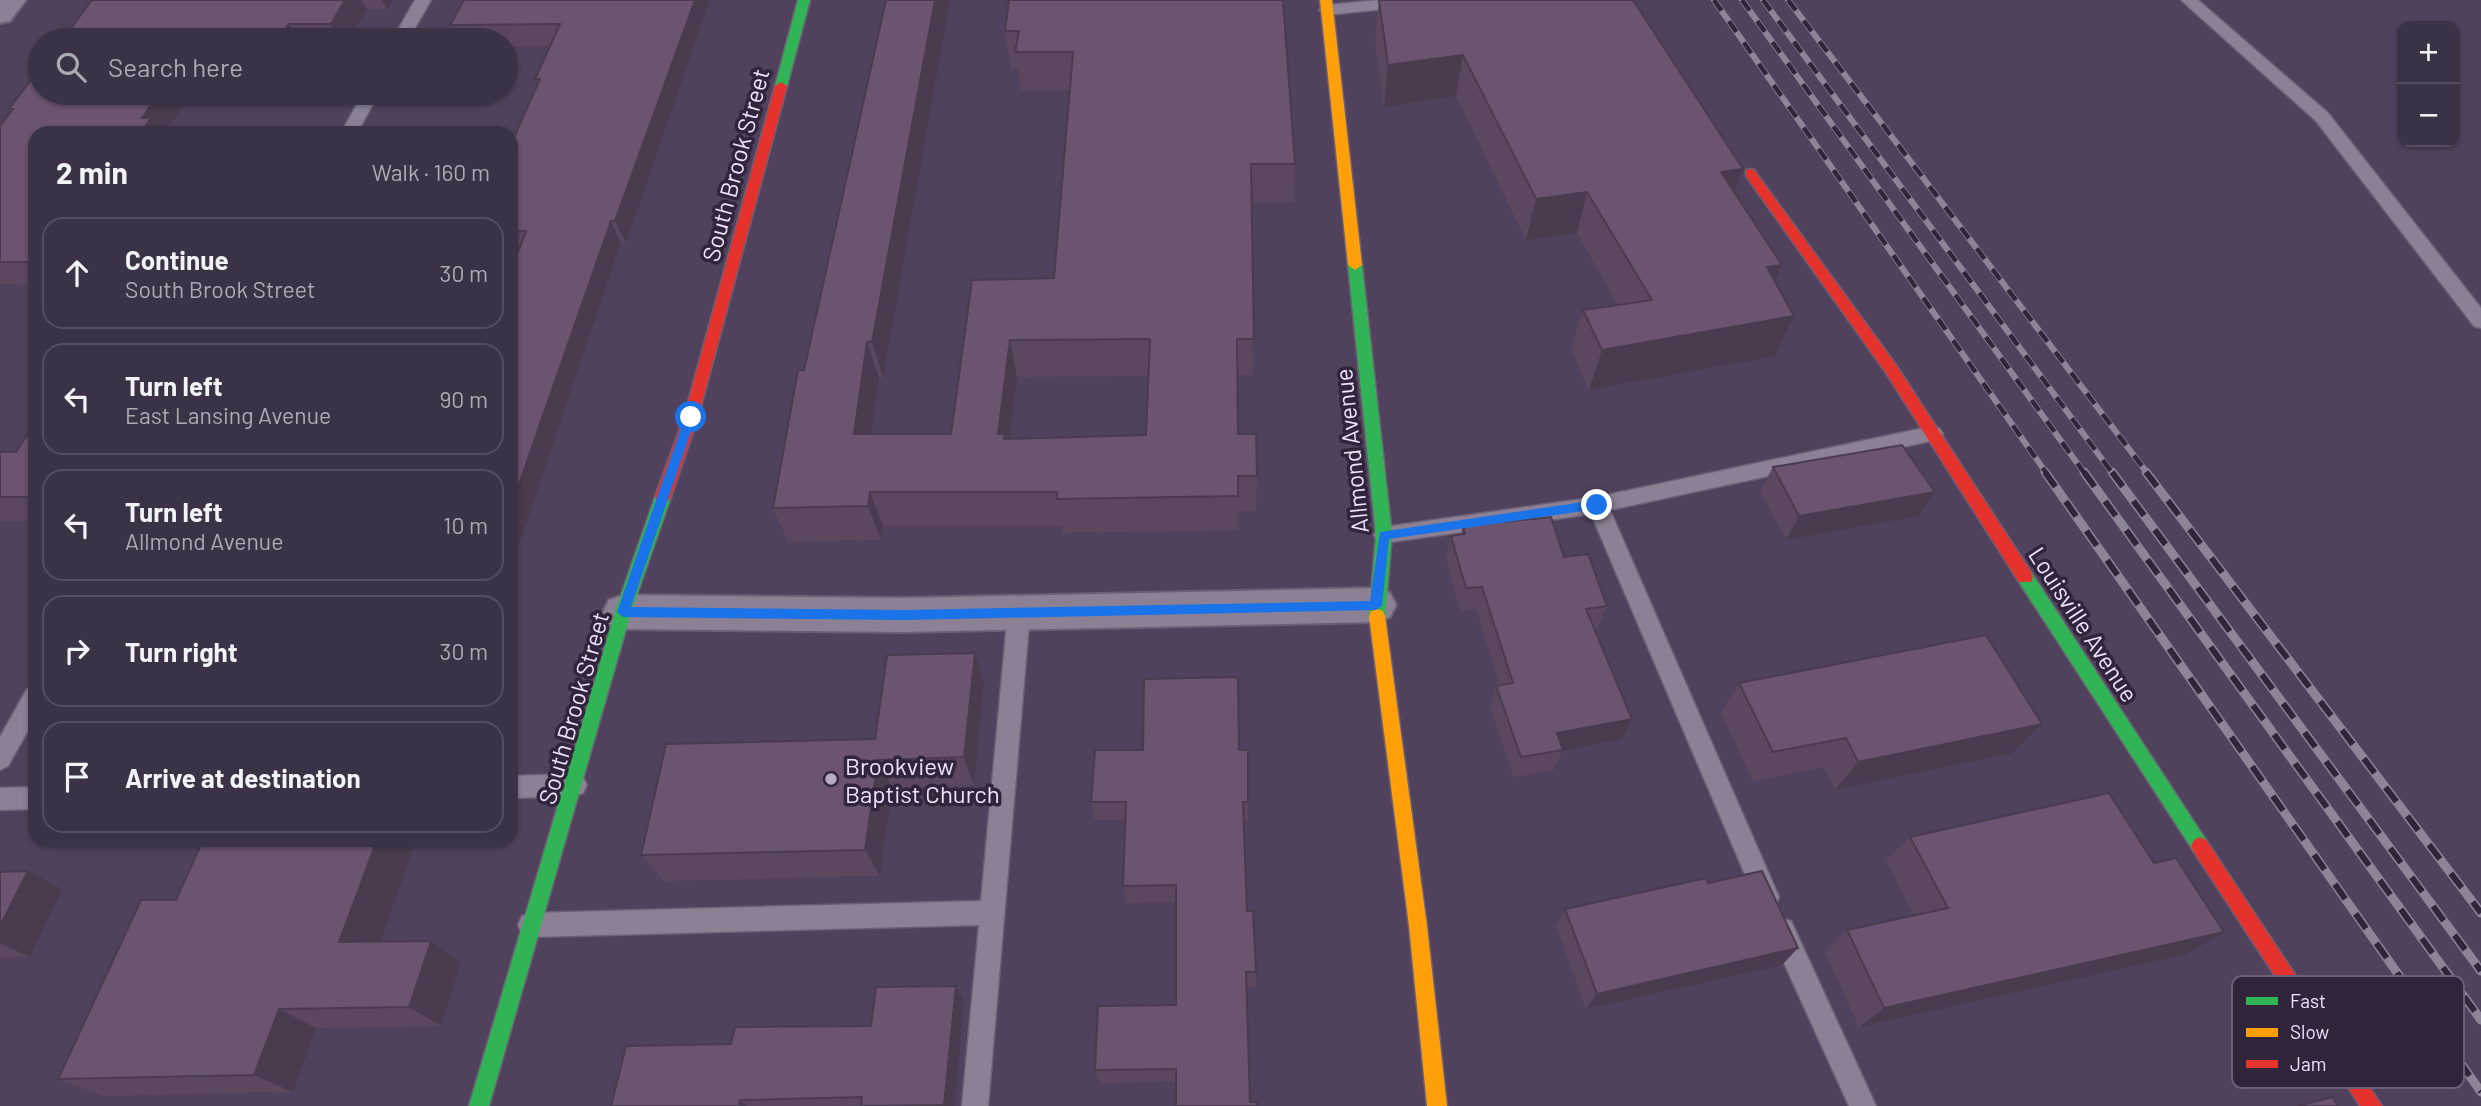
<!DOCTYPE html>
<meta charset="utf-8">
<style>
:root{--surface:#3c3245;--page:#433a4c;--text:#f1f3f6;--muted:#acaab3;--line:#554d5e}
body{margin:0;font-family:Barlow,sans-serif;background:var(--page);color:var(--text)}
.controls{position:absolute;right:21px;top:21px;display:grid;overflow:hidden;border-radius:14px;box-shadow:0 2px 5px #0004}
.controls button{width:63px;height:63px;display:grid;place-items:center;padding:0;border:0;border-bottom:2px solid var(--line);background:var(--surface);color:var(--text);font:35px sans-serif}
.stop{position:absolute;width:21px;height:21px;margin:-16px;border:5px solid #1a73e8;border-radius:50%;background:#fff}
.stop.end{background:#1a73e8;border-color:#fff;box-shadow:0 2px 7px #0008}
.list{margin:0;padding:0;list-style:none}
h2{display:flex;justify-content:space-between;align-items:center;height:91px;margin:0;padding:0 28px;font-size:30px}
h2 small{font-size:23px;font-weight:400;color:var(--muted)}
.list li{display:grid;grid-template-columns:46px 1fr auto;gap:21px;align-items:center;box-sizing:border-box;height:112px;margin:0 14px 14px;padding:0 14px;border:2px solid var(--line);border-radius:21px}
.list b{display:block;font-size:26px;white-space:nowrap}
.list p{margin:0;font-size:23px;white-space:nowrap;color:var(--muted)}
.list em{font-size:23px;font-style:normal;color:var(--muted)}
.icon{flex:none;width:38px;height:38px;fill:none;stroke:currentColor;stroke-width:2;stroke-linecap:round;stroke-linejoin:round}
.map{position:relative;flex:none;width:2481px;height:1106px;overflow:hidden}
.search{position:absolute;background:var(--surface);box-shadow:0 2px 5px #0004;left:28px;top:28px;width:490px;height:77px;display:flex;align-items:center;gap:18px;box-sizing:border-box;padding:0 24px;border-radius:38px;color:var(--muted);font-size:26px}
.panel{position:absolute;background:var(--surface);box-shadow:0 2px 5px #0004;left:28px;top:126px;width:490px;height:721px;border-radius:21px}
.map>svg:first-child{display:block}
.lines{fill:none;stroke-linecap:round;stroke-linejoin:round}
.lane-casing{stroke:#6b5f75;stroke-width:3}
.street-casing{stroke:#6b5f75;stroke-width:4}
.fast-casing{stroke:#6b5f75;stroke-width:3}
.slow-casing{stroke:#6b5f75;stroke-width:3}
.jam-casing{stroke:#6b5f75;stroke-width:3}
.lane{fill:#8b8094;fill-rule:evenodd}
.street{fill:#8b8094;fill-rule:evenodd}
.fast{fill:#30b455;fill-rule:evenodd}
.slow{fill:#ff9f0a;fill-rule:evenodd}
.jam{fill:#e5322d;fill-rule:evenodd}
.rail-far1-casing{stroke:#8e8497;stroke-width:6}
.rail-casing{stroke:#8e8497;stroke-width:9}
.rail-far1{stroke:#31253b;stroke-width:4.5;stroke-dasharray:13;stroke-linecap:butt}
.rail{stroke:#31253b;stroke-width:6;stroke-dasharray:18;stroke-linecap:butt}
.wall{fill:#5b485f;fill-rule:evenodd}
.shaded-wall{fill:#4a3b4e}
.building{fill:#6a546f;stroke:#4a3b4e;stroke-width:2;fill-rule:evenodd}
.route{fill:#1a73e8}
.poi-dot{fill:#b9aac6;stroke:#31253b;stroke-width:2.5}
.labels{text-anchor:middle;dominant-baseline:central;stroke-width:7;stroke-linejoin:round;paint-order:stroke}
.street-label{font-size:24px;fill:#f1e2ff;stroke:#31253b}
.poi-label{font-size:24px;fill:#f1e2ff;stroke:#31253b;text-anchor:start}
.key{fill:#31253b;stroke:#6b5e76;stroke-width:2}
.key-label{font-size:19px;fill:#f1e2ff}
</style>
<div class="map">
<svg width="2481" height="1106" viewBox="0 0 2481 1106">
<rect width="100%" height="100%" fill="#50425c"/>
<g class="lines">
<g class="lane-casing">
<path id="lane" d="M415,0H431L408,40H392Z
M1379,0H1430L1422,5L1327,15L1319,10L1327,5Z
M2181,0H2198L2328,113L2481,308V328L2474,326L2316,121Z
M363,93H379L357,133H341Z
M1933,426L1940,429L1943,434L1940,439L1610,510L1779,897L1776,905L1767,909L1758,905L1591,514L1384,543L1377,541L1374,535L1377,529L1384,527L1597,497Z
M1019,603L1027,606L1030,612L988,1106H962L979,925L531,937L522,934L518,925L522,916L531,913L981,901L1008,612L1011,606Z
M35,686V718L8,766L0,770V737L27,689Z
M575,774L583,777L587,785L583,793L575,796L511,798V776Z
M35,787V809L0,810V788Z
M1782,918L1791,921L1876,1106H1849L1769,930L1773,921Z"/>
</g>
<g class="street-casing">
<path id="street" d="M0,0H26L10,21L0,23Z
M1376,588L1390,593L1396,605L1390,617L1376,622L904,632L623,629L609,624L603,612L609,600L623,595L904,598Z"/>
</g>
<g class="fast-casing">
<path id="fast" d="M798,0H810L787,86L781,90L775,86Z
M1355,260L1362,265L1392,535L1385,616L1383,621L1377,623L1371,621L1369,616L1376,535L1348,265Z
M663,491L668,493L671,497L631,612L489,1106H469L615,612L655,497L658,493Z
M2025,570L2031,572L2206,840L2209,846L2206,852L2200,855L2194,852L2019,582L2017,577L2019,572Z"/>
</g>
<g class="slow-casing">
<path id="slow" d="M1320,0H1332L1362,265L1355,270L1348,265Z
M1377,609L1383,611L1385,616L1427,926L1447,1106H1427L1409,926L1369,616L1371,611Z"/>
</g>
<g class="jam-casing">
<path id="jam" d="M781,82L787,86L698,417L671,497L668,501H658L655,497L684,417L775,86Z
M1750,169L1754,170L1896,365L2031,572L2033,577L2031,582H2019L1886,373L1746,176V170Z
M2200,837L2206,840L2382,1106H2360L2194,852L2191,846L2194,840Z"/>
</g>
<use href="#lane" class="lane"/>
<use href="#street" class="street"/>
<use href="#fast" class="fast"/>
<use href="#slow" class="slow"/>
<use href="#jam" class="jam"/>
<g class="rail-far1-casing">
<path id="rail-far1" d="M1714,0L2047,474
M1742,0L2085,474
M1763,0L2113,474
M1788,0L2148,474"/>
</g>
<g class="rail-casing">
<path id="rail" d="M2045,472L2481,1092
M2084,472L2481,1020
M2112,472L2481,971
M2146,472L2481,913"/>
</g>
<use href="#rail-far1" class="rail-far1"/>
<use href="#rail" class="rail"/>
</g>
<path class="wall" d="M92,0H392L387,9H367L349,40H62Z
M710,0L626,243H621L519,546H511V270L517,253H511V144L538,84L535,79L550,46L506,47V40H458L450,25Z
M886,0L883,378H879L871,434H951L972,280L1054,278L1070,90H1021L1018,69H1011L1005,31L1009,0L1295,164L1294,202H1251L1253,375H1237L1238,434L1257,476L1256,511H1238V530L1063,533L1062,526H883L881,540L788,542L773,508ZM1149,376L1146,435L1009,439L1017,377Z
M1379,0L1734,193L1782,265L1775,281L1794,316L1775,356L1589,390L1571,350L1583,310L1618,305L1577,233L1526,240L1456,96L1384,107L1375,41Z
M40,93H192L165,133H35V284L0,285V126L11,112L9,109Z
M35,423V521H0V452H16Z
M1773,467L1935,492L1919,516L1786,540L1760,491Z
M1463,526L1564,557L1607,606L1598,628L1595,629L1632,719L1622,739L1562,751L1554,770L1514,777L1490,707L1496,686H1500L1476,609L1460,611L1446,559L1451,536L1461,535Z
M975,653L984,684L974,785L892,788L880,876L664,881L641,855L875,739Z
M1739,683L2012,753L1835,790L1823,767L1753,781L1721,713Z
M1143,750H1248V820H1244L1247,911L1256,972L1255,987H1246L1250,1102L1257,1106L1176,1081L1099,1083L1095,1070L1176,1005V902L1126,903L1123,886L1125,820H1095L1091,802Z
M1910,837L2154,863L2224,932L2187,954L1859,1027L1825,952L1847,930L1914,915L1886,861Z
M377,840H406L414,846L380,942L431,941L461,962L441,1026L316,1028L293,1092L104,1096L58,1079Z
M28,871L62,889L30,957L0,958V872Z
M1708,883L1782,965L1586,1009L1556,926L1565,909Z
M956,986L964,1001L955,1106H611L731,1044L871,1026Z"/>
<path class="shaded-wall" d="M345,0H361L367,9L349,40H341L331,24Z
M382,0H392L387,9Z
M695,0H710L626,243L615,221Z
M935,0H950L883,378L872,342Z
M289,24L299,40H288L283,33Z
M202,33L207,40H196Z
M1463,55L1456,96L1384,107L1388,65Z
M159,93H192L165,133H141L142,118Z
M1743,169L1728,210L1721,172Z
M1587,192L1577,233L1526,240L1536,199Z
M611,221L621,243L519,546L511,535V507Z
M35,255V266L31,262Z
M1782,265L1764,306L1767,267Z
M1794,316L1775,356L1589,390L1602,350Z
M1010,340L1017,377L1008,450L998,434Z
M867,342L879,378L866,469L854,434Z
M870,492L883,526L881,540L868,506Z
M1935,492L1919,516L1786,540L1799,516Z
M975,653L984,684L974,785L964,757Z
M1632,719L1622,739L1562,751L1563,750L1557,733Z
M2042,724L2012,753L1835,790L1858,762Z
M878,760L892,788L880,876L865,850Z
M377,840H406L414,846L373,963L339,942Z
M28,871L62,889L30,957L0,943V926Z
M2224,932L2187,954L1859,1027L1884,1008Z
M431,941L461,962L441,1026L409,1007Z
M1798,948L1782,965L1586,1009L1597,994Z
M956,986L964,1001L955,1106H945L944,1105Z
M279,1009L316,1028L293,1092L254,1075Z
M740,1100L747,1106H739Z"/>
<path class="building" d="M92,0H345L331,24H289L283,33H202L196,40H62Z
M464,0H695L615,221H611L511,507V270L526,231H511V144L540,79H535L560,24L450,25Z
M886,0H935L872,342H867L854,434H951L972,280L1054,278L1073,52H1015L1019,31H1005L1009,0H1283L1295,164H1251L1254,339H1237L1238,434H1256L1257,476H1238V496L1057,499V492H870L868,506L773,508L798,370H804ZM1150,339L1146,435L1004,439L1005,434H998L1010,340Z
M1379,0H1633L1743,169L1721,172L1782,265L1767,267L1794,316L1602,350L1583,310L1652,300L1587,192L1536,199L1463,55L1388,65Z
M40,68V93H159L142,118H151L141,133H35V255L31,262H0V126L13,109H9Z
M35,423V497H0V452H16Z
M1902,445L1935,492L1799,516L1773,467Z
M1551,517L1564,557L1588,554L1607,606L1586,609L1632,719L1557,733L1563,750L1521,757L1496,686L1513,683L1482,587L1466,588L1451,536L1465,534L1463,526Z
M1986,635L2042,724L1858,762L1846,738L1773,752L1739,683Z
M975,653L964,757L878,760L865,850L641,855L666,744L875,739L887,655Z
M1238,677L1239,750H1248V802H1243L1247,911H1253L1256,972H1246L1250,1102H1257V1106H1176V1069L1095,1070L1098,1006L1176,1005V885L1123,886L1126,802H1091L1095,750H1143L1144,679Z
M2109,793L2154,863L2176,858L2224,932L1884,1008L1847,930L1948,908L1910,837Z
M203,840H377L339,942L431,941L409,1007L279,1009L254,1075L58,1079L141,900H176Z
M28,871L0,926V872Z
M1762,871L1798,948L1597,994L1565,909L1706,878L1708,883Z
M956,986L944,1105L861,1106L862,1097L740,1100L739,1106H611L626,1046L731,1044L735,1027L871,1026L876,987Z
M2333,1097L2338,1106H2297Z"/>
<path class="route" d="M691,413L696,417L631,607L904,610L1370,601L1380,532L1597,500L1602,505L1597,509L1389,539L1382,606L1376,610L904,620L623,617L617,612L685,417Z"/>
<circle class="poi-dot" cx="831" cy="779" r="7"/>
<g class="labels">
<g class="street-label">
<text transform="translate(735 165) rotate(-75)">South Brook Street</text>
<text transform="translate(1351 451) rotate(-96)">Allmond Avenue</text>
<text transform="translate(2084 624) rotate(57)">Louisville Avenue</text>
<text transform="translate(573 708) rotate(-74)">South Brook Street</text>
</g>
<g class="poi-label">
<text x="845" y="765">Brookview<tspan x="845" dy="28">Baptist Church</tspan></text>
</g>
</g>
<rect x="2232" y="976" width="232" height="112" rx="10" class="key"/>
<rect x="2246" y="997" width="32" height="8" fill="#30b455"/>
<rect x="2246" y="1028" width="32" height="9" fill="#ff9f0a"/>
<rect x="2246" y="1060" width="32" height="8" fill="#e5322d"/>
<g class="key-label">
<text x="2290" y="1008">Fast</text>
<text x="2290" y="1039">Slow</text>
<text x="2290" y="1071">Jam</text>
</g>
</svg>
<div class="controls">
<button>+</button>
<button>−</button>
</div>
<div class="stop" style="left:691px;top:417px"></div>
<div class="stop end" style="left:1597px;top:505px"></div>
<div class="search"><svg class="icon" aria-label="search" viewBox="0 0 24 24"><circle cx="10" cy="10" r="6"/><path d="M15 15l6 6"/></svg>Search here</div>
<section class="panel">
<h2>2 min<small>Walk · 160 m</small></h2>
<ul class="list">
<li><svg class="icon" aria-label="ahead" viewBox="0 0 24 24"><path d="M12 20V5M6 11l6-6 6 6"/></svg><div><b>Continue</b><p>South Brook Street</p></div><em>30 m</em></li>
<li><svg class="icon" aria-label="left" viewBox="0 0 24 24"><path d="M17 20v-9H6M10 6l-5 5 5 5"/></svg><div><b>Turn left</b><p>East Lansing Avenue</p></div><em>90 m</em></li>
<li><svg class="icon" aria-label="left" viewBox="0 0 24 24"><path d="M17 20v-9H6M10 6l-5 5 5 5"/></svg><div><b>Turn left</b><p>Allmond Avenue</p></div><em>10 m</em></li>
<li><svg class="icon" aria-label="right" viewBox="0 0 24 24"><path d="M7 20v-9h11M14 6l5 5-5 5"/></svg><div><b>Turn right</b></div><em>30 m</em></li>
<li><svg class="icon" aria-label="arrive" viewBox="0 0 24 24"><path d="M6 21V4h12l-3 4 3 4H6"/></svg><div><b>Arrive at destination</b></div></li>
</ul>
</section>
</div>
